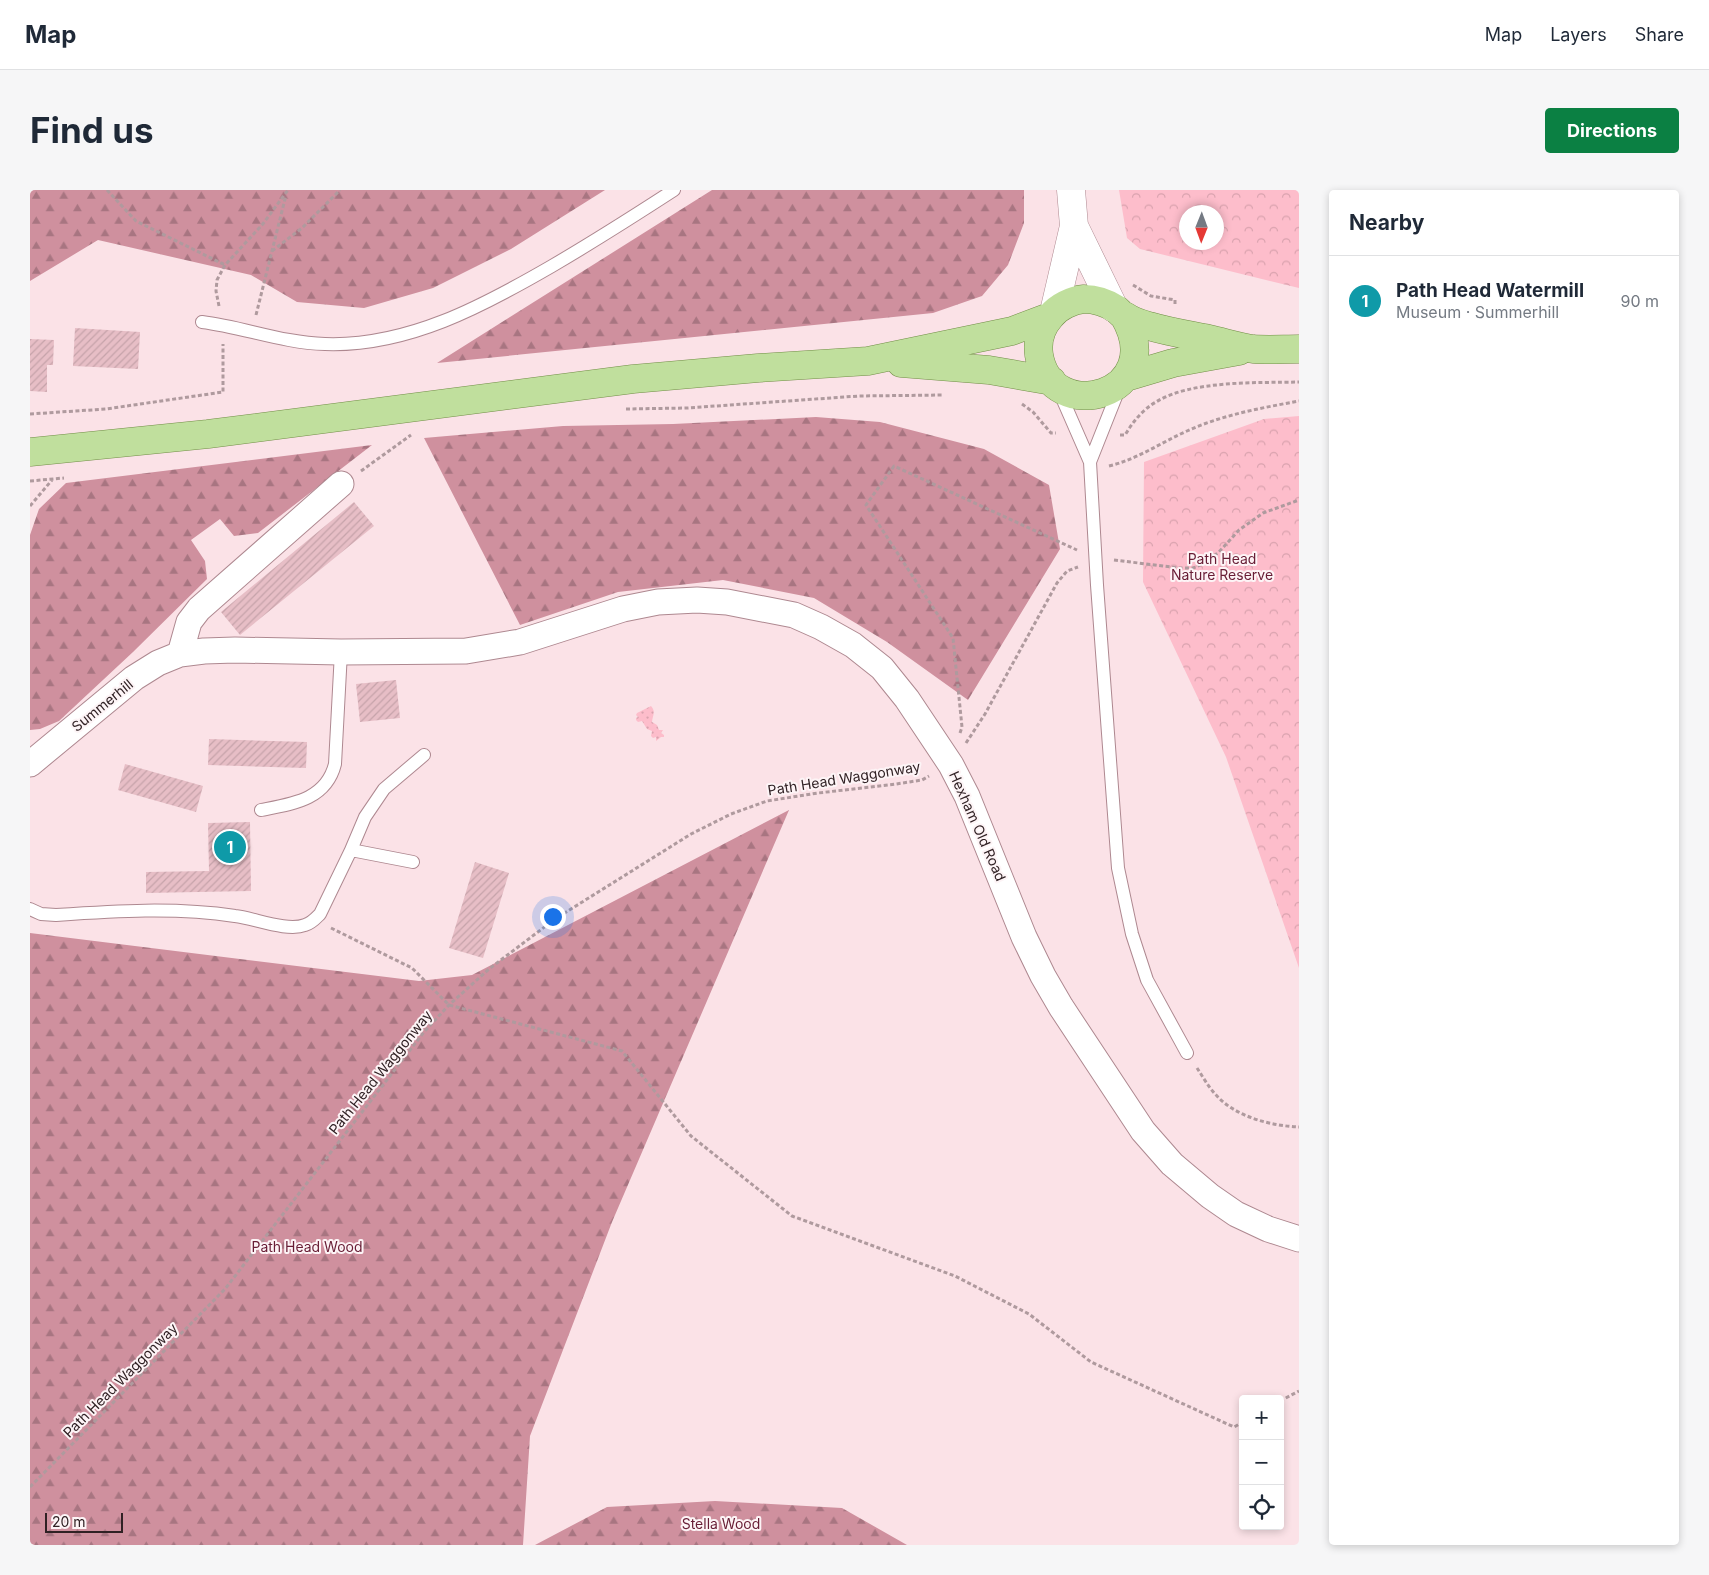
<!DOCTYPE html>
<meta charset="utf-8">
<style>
:root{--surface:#fff;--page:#f6f6f7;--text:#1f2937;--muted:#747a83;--line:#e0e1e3;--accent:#0b8043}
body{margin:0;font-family:Inter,sans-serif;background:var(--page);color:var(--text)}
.controls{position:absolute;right:15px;bottom:15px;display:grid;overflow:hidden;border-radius:5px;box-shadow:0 2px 8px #0003}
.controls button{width:45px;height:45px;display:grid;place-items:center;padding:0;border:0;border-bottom:1px solid var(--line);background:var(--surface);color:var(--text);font:25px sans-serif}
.compass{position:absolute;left:1149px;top:15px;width:45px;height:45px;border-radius:50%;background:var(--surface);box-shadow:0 2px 8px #0003;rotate:181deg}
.scale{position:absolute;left:15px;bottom:12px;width:78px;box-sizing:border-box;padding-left:5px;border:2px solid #302124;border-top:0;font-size:14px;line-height:18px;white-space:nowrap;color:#302124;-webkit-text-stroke:4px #fdf4f6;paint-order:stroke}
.you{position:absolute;left:522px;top:726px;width:18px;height:18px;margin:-12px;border:4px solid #fff;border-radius:50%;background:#1a73e8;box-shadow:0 0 0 8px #1a73e833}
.badge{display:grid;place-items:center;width:32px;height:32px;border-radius:50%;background:var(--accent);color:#fff;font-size:16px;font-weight:700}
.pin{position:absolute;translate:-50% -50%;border:2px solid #fff;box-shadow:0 1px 5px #0006}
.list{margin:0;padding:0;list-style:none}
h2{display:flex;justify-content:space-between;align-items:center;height:65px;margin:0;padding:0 20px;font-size:21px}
h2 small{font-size:16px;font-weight:400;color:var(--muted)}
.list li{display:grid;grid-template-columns:32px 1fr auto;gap:15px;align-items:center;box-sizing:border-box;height:90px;padding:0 20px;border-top:1px solid var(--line)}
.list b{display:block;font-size:19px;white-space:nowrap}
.list p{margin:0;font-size:16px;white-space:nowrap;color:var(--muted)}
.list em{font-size:16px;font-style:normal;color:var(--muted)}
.icon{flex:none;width:28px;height:28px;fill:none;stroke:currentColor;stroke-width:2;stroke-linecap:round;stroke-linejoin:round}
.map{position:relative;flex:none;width:1269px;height:1355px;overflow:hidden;border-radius:5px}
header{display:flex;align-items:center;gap:30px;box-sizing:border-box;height:70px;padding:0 25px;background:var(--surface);border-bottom:1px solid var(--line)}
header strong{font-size:24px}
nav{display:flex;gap:28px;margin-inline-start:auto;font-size:18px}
.intro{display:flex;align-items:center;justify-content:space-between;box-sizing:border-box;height:120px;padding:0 30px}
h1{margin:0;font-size:35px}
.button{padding:12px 22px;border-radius:5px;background:var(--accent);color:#fff;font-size:18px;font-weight:700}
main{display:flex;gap:30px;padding:0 30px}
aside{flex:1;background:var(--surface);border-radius:5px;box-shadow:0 2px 8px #0003}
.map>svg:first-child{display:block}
.grass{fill:url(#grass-dots)}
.forest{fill:url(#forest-firs)}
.park{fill:url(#park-crowns);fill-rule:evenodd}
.building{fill:url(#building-hatch)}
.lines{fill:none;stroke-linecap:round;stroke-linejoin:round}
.service-casing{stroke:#ae8890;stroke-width:14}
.minor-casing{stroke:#ae8890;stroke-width:27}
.tertiary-casing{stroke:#ae8890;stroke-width:29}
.primary-casing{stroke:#728e48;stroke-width:29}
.path{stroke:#af9a9e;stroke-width:3;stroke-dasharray:4 2.5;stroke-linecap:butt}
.service{stroke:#fff;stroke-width:12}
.minor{stroke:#fff;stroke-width:25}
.tertiary{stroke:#fff;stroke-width:28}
.primary{stroke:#c0df9d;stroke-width:28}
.labels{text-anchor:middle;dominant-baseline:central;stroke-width:4;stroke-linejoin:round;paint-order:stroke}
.park-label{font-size:14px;fill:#681d35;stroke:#fdf4f6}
.street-label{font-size:14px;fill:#302124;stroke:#fdf4f6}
</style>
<header>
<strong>Map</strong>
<nav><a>Map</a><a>Layers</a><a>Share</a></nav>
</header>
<div class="intro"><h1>Find us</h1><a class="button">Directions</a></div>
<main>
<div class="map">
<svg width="1269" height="1355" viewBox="0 0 1269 1355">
<defs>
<pattern id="grass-dots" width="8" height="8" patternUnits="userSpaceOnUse" patternTransform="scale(1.25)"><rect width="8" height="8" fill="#fdbdcb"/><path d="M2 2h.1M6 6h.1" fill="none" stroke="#d9a2ae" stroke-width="1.8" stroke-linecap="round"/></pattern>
<pattern id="forest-firs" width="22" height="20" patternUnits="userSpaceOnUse" patternTransform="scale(1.25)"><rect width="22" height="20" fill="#cf909e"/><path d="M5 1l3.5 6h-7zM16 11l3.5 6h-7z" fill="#a87581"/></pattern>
<pattern id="park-crowns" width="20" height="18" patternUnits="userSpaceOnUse" patternTransform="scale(1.25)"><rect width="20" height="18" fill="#fdbdcb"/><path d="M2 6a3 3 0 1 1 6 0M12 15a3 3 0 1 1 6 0" fill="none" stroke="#d9a2ae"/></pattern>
<pattern id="building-hatch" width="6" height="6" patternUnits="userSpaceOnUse" patternTransform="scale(1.25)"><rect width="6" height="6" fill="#e7bec6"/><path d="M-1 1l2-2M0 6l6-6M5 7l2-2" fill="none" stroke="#c6a3aa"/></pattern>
</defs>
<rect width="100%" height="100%" fill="#fbe2e7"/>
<path class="grass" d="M621,516C626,522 623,524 622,532L627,535L629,540H633L631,543L634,545V547H631L626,551V547L623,548L621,546L622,541L617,539L612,531L608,532L606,530V528L608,527L606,525L607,523Z"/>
<path class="forest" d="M0,0H575L481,59L403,98L334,118L267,112L221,85L68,50L0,91Z
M682,0H994V33L978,75L952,106L903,123L407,173Z
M786,227L850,232L954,259L1019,295L1030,359L938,510L857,452L784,408L693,390L588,402L490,435L394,248L533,236L643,234Z
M342,255L228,343L204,346L190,329L161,350L175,371L177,389L103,462L29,531L10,539L0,540V345L9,319L36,293Z
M759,620L582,1032L500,1246L493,1355H0V743L389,791L442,785Z
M685,1311L812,1318L877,1355H505L577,1317Z"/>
<path class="park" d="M1089,0H1269V98L1110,59L1097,48ZM1156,22H1186V52H1156Z
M1269,226V778L1196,567L1113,392L1114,272L1234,229Z"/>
<path class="building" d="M45,138L110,142L108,179L43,176Z
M0,149L24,150L23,175H17V202L0,201Z
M324,312L344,336L210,445L191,422Z
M366,490L370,528L330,532L326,494Z
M179,549L277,552L276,578L178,575Z
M95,574L173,596L166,622L88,600Z
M220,632L221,701L116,703V682L179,681L178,633Z
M445,672L479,683L453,768L419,758Z"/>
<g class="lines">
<g class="service-casing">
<path id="service" d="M172,132C213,137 253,153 295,154C377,157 453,116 522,76C563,52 604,26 644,0
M1029,201L1060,272L1067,395L1088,678L1102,744L1117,790L1157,863
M1060,272L1089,199
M231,620C262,614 296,610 305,574L311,462
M321,660L335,627L354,599L394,565
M0,719L11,724L26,725C85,721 145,717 205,726C224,728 257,742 275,735C282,733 286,728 290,724L321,660L383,672"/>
</g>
<g class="minor-casing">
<path id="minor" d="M150,464L159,432L169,419L311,294
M0,574L104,488L128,473L150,464L174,461L205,460L311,462L436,461L490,452L593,419L628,412L667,410L697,412L764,425L791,437L823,455L852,478L877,509L921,575L937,606L994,747L1013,786L1031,817L1113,941L1142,974L1180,1006L1206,1024L1238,1039L1269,1049"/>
</g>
<g class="tertiary-casing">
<path id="tertiary" d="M1044,36L1084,118
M1024,122L1044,36L1041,0"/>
</g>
<g class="primary-casing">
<path id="primary" d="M1094,126C1140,205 1021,238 1009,165C1007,151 1011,137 1021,126C1028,117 1042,110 1054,109C1065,109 1077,113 1086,119C1089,121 1091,125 1095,126C1102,131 1111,134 1119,136C1139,142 1159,145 1179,149C1193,152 1209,157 1223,159C1238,160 1254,159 1269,159
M871,173L959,180L1022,191
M1096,187L1143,173L1209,161
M0,262L178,244L603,189L728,178L838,171L982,141L1019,127"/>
</g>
<path class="path" d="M77,0L106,31L195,75
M242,61L272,38L310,0
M1103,95L1121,106L1145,110V116
M189,116L186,101L187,90L195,75L232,35L258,0
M226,125L256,5
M992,214L1003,222L1021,243H1026
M596,219L657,218L829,206L914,205
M0,224L76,219L193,202V154
M1090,245H1095C1103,232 1112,220 1126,212C1161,190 1228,193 1269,192
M1079,276C1108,269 1130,253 1157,241C1192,225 1231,218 1269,211
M331,281L381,245
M0,291L34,288
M0,316L22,290
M1084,370L1149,378H1163L1173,374L1189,362L1209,340L1233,323L1269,310
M930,543L932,537L923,448L836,315L864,276L1047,360
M936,553L955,524L1027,393L1037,381L1048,377
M301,738L382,778L419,815L592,861L661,946L762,1026L925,1086L999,1124L1061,1172L1204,1237L1213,1232
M1167,878C1173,887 1179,898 1187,906C1206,927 1242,936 1269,937
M1250,1211L1269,1201
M0,1297L195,1099L394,842L419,815L459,779L525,729L661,644L701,624L737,611L788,603L866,594L892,590L899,586"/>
<use href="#service" class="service"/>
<use href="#minor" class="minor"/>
<use href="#tertiary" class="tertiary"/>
<use href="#primary" class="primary"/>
</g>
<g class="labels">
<g class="park-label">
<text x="1192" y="368">Path Head<tspan x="1192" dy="16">Nature Reserve</tspan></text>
<text x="277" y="1056">Path Head Wood</text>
<text x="691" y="1333">Stella Wood</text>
</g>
<g class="street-label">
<text transform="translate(72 515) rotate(-39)">Summerhill</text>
<text transform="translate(814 588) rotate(-9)">Path Head Waggonway</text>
<text transform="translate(948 636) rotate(66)">Hexham Old Road</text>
<text transform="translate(350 882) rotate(-51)">Path Head Waggonway</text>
<text transform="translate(90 1190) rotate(-45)">Path Head Waggonway</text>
</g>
</g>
</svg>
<div class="controls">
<button>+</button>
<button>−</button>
<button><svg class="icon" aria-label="locate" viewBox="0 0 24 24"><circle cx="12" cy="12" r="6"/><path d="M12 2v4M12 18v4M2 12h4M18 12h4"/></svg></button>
</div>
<svg class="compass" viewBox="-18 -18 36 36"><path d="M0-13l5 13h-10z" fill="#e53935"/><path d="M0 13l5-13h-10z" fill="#747a83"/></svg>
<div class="scale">20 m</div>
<div class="you"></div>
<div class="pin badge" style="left:200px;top:657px;background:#0f9aa8">1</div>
</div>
<aside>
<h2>Nearby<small></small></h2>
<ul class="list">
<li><span class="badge" style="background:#0f9aa8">1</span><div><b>Path Head Watermill</b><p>Museum · Summerhill</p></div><em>90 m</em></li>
</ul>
</aside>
</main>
